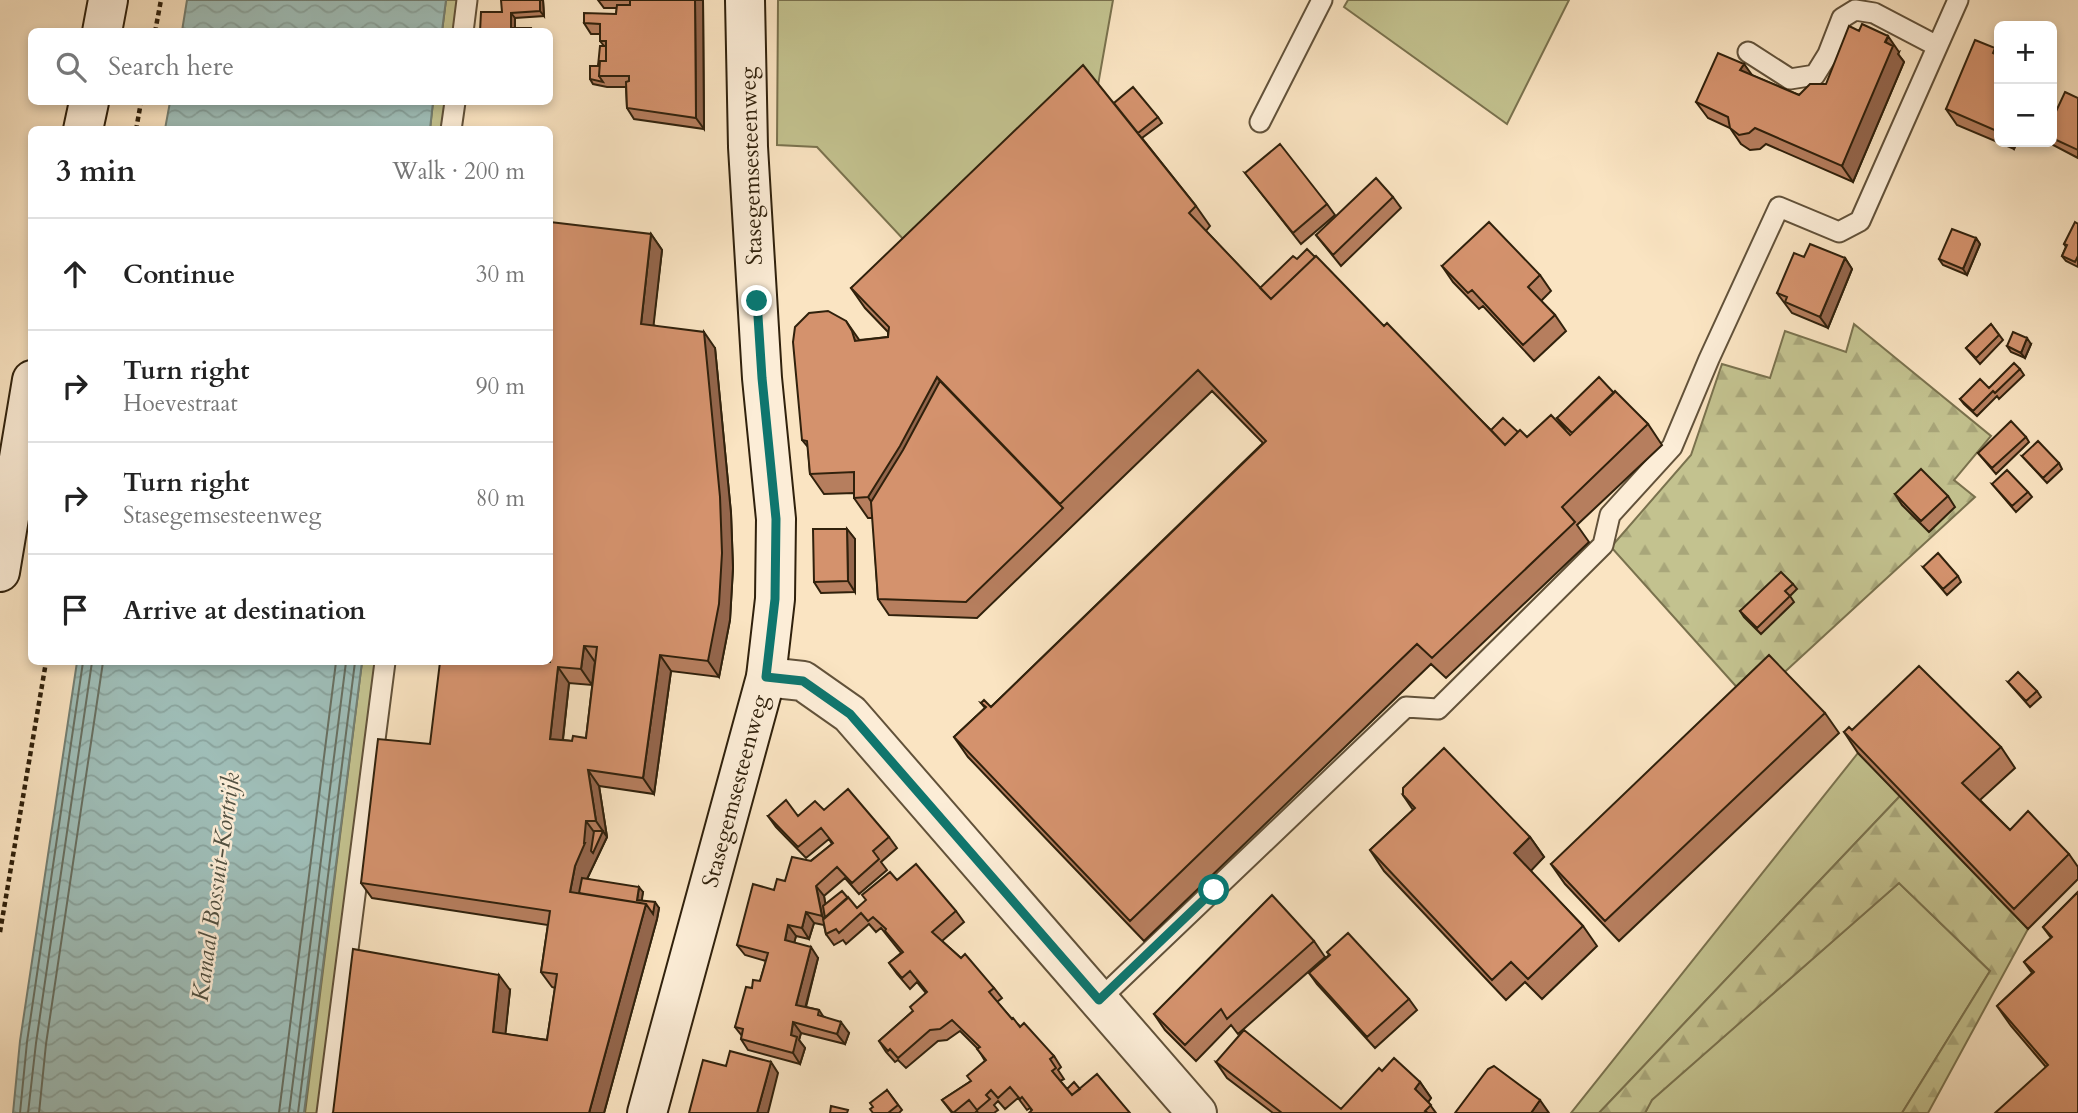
<!DOCTYPE html>
<meta charset="utf-8">
<style>
:root{--surface:#fff;--page:#f2f2f2;--text:#222;--muted:#767676;--line:#e0e0e0}
body{margin:0;font-family:Cardo,serif;background:var(--page);color:var(--text)}
.controls{position:absolute;right:21px;top:21px;display:grid;overflow:hidden;border-radius:10px;box-shadow:0 4px 10px #0003}
.controls button{width:63px;height:63px;display:grid;place-items:center;padding:0;border:0;border-bottom:2px solid var(--line);background:var(--surface);color:var(--text);font:35px sans-serif}
.stop{position:absolute;width:21px;height:21px;margin:-16px;border:5px solid #0f766e;border-radius:50%;background:#fff}
.stop.end{background:#0f766e;border-color:#fff;box-shadow:0 2px 7px #0008}
.list{margin:0;padding:0;list-style:none}
h2{display:flex;justify-content:space-between;align-items:center;height:91px;margin:0;padding:0 28px;font-size:30px}
h2 small{font-size:23px;font-weight:400;color:var(--muted)}
.list li{display:grid;grid-template-columns:46px 1fr auto;gap:21px;align-items:center;box-sizing:border-box;height:112px;padding:0 28px;border-top:2px solid var(--line)}
.list b{display:block;font-size:26px;white-space:nowrap}
.list p{margin:0;font-size:23px;white-space:nowrap;color:var(--muted)}
.list em{font-size:23px;font-style:normal;color:var(--muted)}
.icon{flex:none;width:38px;height:38px;fill:none;stroke:currentColor;stroke-width:2;stroke-linecap:round;stroke-linejoin:round}
.map{position:relative;flex:none;width:2078px;height:1113px;overflow:hidden}
.search{position:absolute;background:var(--surface);box-shadow:0 4px 10px #0003;left:28px;top:28px;width:525px;height:77px;display:flex;align-items:center;gap:18px;box-sizing:border-box;padding:0 24px;border-radius:10px;color:var(--muted);font-size:26px}
.panel{position:absolute;background:var(--surface);box-shadow:0 4px 10px #0003;left:28px;top:126px;width:525px;height:539px;border-radius:10px}
.map>svg:first-child{display:block}
.grass{fill:#c3c28f;stroke:#7a724e;stroke-width:2}
.forest{fill:url(#forest-firs);stroke:#7a724e;stroke-width:2}
.water{fill:url(#water-waves);stroke:#737f73;stroke-width:2}
.lines{fill:none;stroke-linecap:round;stroke-linejoin:round}
.shore{stroke:#687062;stroke-width:2}
.lane-casing{stroke:#62523a;stroke-width:23}
.street-casing{stroke:#62523a;stroke-width:42}
.secondary-casing{stroke:#30210c;stroke-width:42}
.path{stroke:#30210c;stroke-width:4.5;stroke-dasharray:5 3.5;stroke-linecap:butt}
.lane{stroke:#fcedd7;stroke-width:19}
.street{stroke:#fcedd7;stroke-width:38}
.secondary{stroke:#fcedd7;stroke-width:38}
.wall{fill:#b67e5e;stroke:#30210c;stroke-width:2;fill-rule:evenodd}
.shaded-wall{fill:#94664c;stroke:#30210c;stroke-width:2}
.building{fill:#d4926d;stroke:#30210c;stroke-width:2;fill-rule:evenodd}
.route{stroke:#0f766e;stroke-width:9}
.labels{text-anchor:middle;dominant-baseline:central;stroke-width:5;stroke-linejoin:round;paint-order:stroke}
.street-label{font-size:23px;fill:#30210c;stroke:#fcedd7}
.water-label{font-size:24px;font-style:italic;fill:#515040;stroke:#fcedd7}
</style>
<div class="map">
<svg width="2078" height="1113" viewBox="0 0 2078 1113">
<defs>
<pattern id="forest-firs" width="22" height="20" patternUnits="userSpaceOnUse" patternTransform="scale(1.75)"><rect width="22" height="20" fill="#c3c28f"/><path d="M5 1l3.5 6h-7zM16 11l3.5 6h-7z" fill="#a8a67a"/></pattern>
<pattern id="water-waves" width="16" height="10" patternUnits="userSpaceOnUse" patternTransform="scale(1.75)"><rect width="16" height="10" fill="#9fbeb8"/><path d="M0 5q4-4 8 0t8 0" fill="none" stroke="#89a39d"/></pattern>
</defs>
<rect width="100%" height="100%" fill="#fae4c2"/>
<filter id="stains"><feTurbulence type="fractalNoise" baseFrequency=".00286" numOctaves="4"/><feColorMatrix values="0 0 0 0 .2 0 0 0 0 .09 0 0 0 0 .02 0 0 0 .5 -.17"/></filter>
<radialGradient id="worn" r=".72"><stop offset=".6" stop-color="#630" stop-opacity="0"/><stop offset="1" stop-color="#630" stop-opacity=".3"/></radialGradient>
<path class="grass" d="M446,0H460L456,31L442,32Z
M778,0H1113L1098,85L919,256L817,147L777,145Z
M1348,0H1569L1507,124L1344,7Z
M433,102H447L444,129L430,130Z
M362,662H377L318,1113H305Z
M1858,753L1900,796L1599,1113H1571Z
M1899,883L1990,971L1902,1113H1645L1651,1100Z"/>
<path class="forest" d="M1854,324L1991,436L1954,480L1975,497L1751,703L1611,547L1691,455L1722,364L1770,378L1785,331L1846,352Z
M1900,796L2028,929L1928,1113H1902L1990,971L1899,883L1652,1100L1645,1113H1599Z"/>
<path class="water" d="M187,0H446L442,31H182Z
M170,102H433L430,129H165Z
M77,662H362L304,1113H13L20,1041Z"/>
<g class="lines">
<path class="shore" d="M20,1113L27,1042L83,662
M28,1113L36,1043L92,662
M39,1113L46,1044L103,662
M279,1113L336,662
M289,1113L346,662
M298,1113L355,662"/>
<g class="lane-casing">
<path id="lane" d="M463,32L467,0
M1748,52L1790,79L1815,75L1828,54L1842,18L1855,10L1874,13L1937,46
M1260,122L1322,0
M451,130L455,102
M1099,1000L1406,707L1438,709L1603,545L1610,515L1672,447L1709,359L1779,207L1839,232L1860,221L1958,0
M327,1113L385,662"/>
</g>
<g class="street-casing">
<path id="street" d="M766,677L803,681L850,714L1197,1113"/>
</g>
<g class="secondary-casing">
<path id="secondary" d="M102,32L108,0
M83,130L89,102
M0,572L32,380
M647,1113L766,677L775,599L776,519L762,378L748,147L745,0"/>
</g>
<path class="path" d="M155,32L161,0
M136,130L141,102
M0,932L46,662"/>
<use href="#lane" class="lane"/>
<use href="#street" class="street"/>
<use href="#secondary" class="secondary"/>
</g>
<path class="wall" d="M543,0L544,16L515,18V28H531L534,32H480L502,12Z
M598,0H703L704,129L634,119L627,108L626,87H607L593,84L590,79L598,66L604,46L600,41V34H591L584,23L616,14L617,8H604Z
M1995,48L1999,55V142H2017L2014,149L1957,125L1946,109Z
M1899,52L1898,54L1904,62L1853,182L1766,144L1760,149L1750,150L1741,144L1730,128L1708,118L1696,102L1744,64L1751,75L1799,95L1826,84Z
M2078,98V158L2053,145L2050,142H2052V120Z
M1114,103L1158,117L1162,123L1142,138L1196,206L1210,226L1206,231L1260,288L1384,326L1491,430L1518,432L1527,437L1565,429L1557,418L1614,393L1648,424L1662,445L1577,525L1589,542L1446,678L1431,664L1144,941L968,757L954,737L985,708L981,703L991,707L1263,443L1212,391L977,618L889,615L878,599L873,518H868L854,498V493L824,494L810,474L808,447L802,440L860,340L888,337V332L865,308L851,288Z
M1245,173L1327,204L1335,215L1301,244Z
M1393,197L1401,208L1341,266L1316,235Z
M2078,224V267L2066,261L2062,256L2066,247L2064,244Z
M651,234L662,250L653,325L715,348L731,513L733,568L730,620L719,677L671,671L654,794L599,786L607,837L587,879L643,892L641,901L659,908L657,919L604,1113H333L510,990L505,1034L547,1040L555,988L552,987L541,972L548,925L372,898L361,883L430,744ZM595,662L586,738L572,741L563,740L569,683L592,685Z
M1976,238L1980,244L1967,275L1943,265L1939,259Z
M1804,257L1845,258L1852,269L1828,328L1792,313L1777,293Z
M1442,266L1540,275L1551,291L1541,301L1555,315L1566,331L1534,361L1483,306L1479,309L1453,282Z
M1991,324L2003,340L1980,364L1966,348Z
M2031,344L2025,358L2011,352L2007,346Z
M2020,369L2024,375L1999,399L1997,396L1977,416L1964,404L1960,399L1989,388Z
M2026,437L2029,442L1996,474L1978,453Z
M2022,456L2059,463L2062,469L2047,483Z
M1992,484L2028,492L2032,497L2016,512Z
M1895,494L1948,496L1955,507L1929,532L1902,505Z
M847,529L855,539V592L821,593L814,582Z
M1923,567L1958,576L1961,582L1947,595Z
M1793,584L1797,589L1790,596L1794,602L1761,634L1744,617L1740,611Z
M2008,682L2037,691L2041,697L2030,707Z
M1825,713L1839,733L1619,941L1565,884L1551,864Z
M1852,730L2001,747L2015,768L1980,800L2010,830L2069,854L2078,867V879L2028,929L1858,753L1844,732Z
M1403,795L1530,837L1544,857L1530,871L1583,926L1597,946L1542,999L1525,982L1506,1000L1384,871L1370,850L1413,810Z
M824,810L889,837L897,848L881,862L887,870L859,894L845,878L824,896L825,904L857,908L897,880L956,911L964,922L942,941L994,988L1002,998L997,1002L1012,1019L1054,1056L1061,1067L1058,1070L1064,1079L1060,1081L1067,1089H1080L1130,1113L1032,1111L1030,1108L1027,1110L1018,1098L1005,1109L998,1101L994,1105L998,1110L994,1113H978L977,1111L975,1113H952L942,1100L971,1081L985,1061L978,1049L960,1031L947,1040L938,1041L906,1068L898,1060L895,1062L886,1052L879,1041L913,1011L926,993L917,982L910,989L897,974L889,963L901,953L881,928L876,932L869,924L846,944L843,940L834,945L826,934L824,925L814,923L809,939L796,936L794,943L818,958L806,1007L819,1010L823,1016L849,1033L845,1044L801,1033L799,1040L805,1048L800,1064L748,1050L741,1039L742,1036L735,1027L752,988L760,981L766,961L745,955L737,945L774,890L832,844L829,839L806,858L776,827L768,816H798Z
M2078,892V1113L2046,1067L2011,1026L1997,1006L2032,973L2024,962L2051,938L2043,927Z
M1314,941L1325,957L1238,1034L1231,1025L1196,1061L1165,1030L1154,1014Z
M1327,952L1409,999L1417,1010L1375,1048L1317,984L1309,973L1329,955Z
M1216,1062L1341,1109L1420,1082L1431,1098L1428,1102L1436,1113H1273L1227,1078Z
M887,1090L902,1110L899,1113H873Z"/>
<path class="shaded-wall" d="M540,0H543L544,16L540,11Z
M695,0H703L704,129L696,118Z
M511,13L515,18V32L511,28Z
M1888,36L1899,52L1898,54L1904,62L1853,182L1842,166Z
M1744,64L1755,79L1740,70Z
M2009,142H2017L2014,149Z
M651,234L662,250L652,339L641,324Z
M1976,238L1980,244L1967,275L1963,269Z
M1845,258L1852,269L1828,328L1820,317Z
M846,321L860,341H855Z
M704,332L715,348L731,513L733,568L730,620L719,677L708,661Z
M2027,338L2031,344L2025,358L2021,353Z
M937,377L951,397L882,518L868,497Z
M847,529L855,539V592L848,581Z
M584,646L595,662L592,685L581,669Z
M660,655L671,671L654,794L643,778Z
M558,667L569,683L561,755L550,739Z
M588,770L599,786L607,837L596,821Z
M586,821L597,836L603,831L607,837L586,881L582,903L570,892L575,866Z
M1530,837L1544,857L1528,874L1514,853Z
M816,886L824,896L829,923L828,924L822,916Z
M639,887L643,892L641,906L637,900Z
M655,902L659,908L657,919L604,1113H589L646,904Z
M806,912L814,923L809,939L802,928Z
M788,925L796,936L792,951L785,940Z
M811,947L818,958L803,1016L796,1005Z
M499,975L510,990L504,1048L493,1032Z
M793,1022L801,1033L799,1040L805,1048L800,1064L793,1053L791,1035Z
M841,1022L849,1033L845,1044L837,1034Z
M771,1062L778,1073L768,1113H757Z
M1420,1082L1431,1098L1426,1105L1415,1089Z
M1540,1100L1549,1113H1531Z"/>
<path class="building" d="M501,0H540V11L511,13V28H531V32H480L481,12H502Z
M630,0H695L696,118L627,108L626,82L629,81V76H599L600,61H606V41H600V24L584,23V13L616,14L617,5H630Z
M1862,24L1888,36L1885,42L1893,46L1842,166L1755,128L1749,133L1739,135L1730,128L1728,117L1696,102L1718,53L1744,64L1740,70L1799,95L1810,84H1826L1849,26L1859,31Z
M1975,40L1995,48L1993,53L1999,56V132L1946,109Z
M600,46H606V61H600L599,76L603,82L590,79V66H598Z
M1083,65L1196,206L1189,213L1271,299L1316,256L1384,326L1387,323L1505,445L1520,430L1527,437L1551,415L1570,435L1615,391L1648,424L1562,507L1575,522L1432,658L1417,644L1130,921L954,737L986,707L981,703L984,700L991,707L1266,441L1198,370L1060,504L937,377L900,446L868,497L854,498V472L810,474L807,441L802,440L793,342L795,327L809,313L828,311L846,321L852,331L855,341L888,337L889,327L851,288Z
M1133,87L1158,117L1138,133L1114,103Z
M2065,92L2078,98V150L2052,138V120Z
M1280,144L1327,204L1293,233L1245,173Z
M1376,178L1393,197L1333,255L1316,235Z
M550,222L651,234L641,324L704,332L720,497L722,553L719,604L708,661L660,655L643,778L588,770L596,821H586L584,843H585L575,866L570,892L646,904L589,1113H333L353,949L499,975L493,1032L547,1040L557,974L541,972L550,911L361,883L378,739L430,744L440,662H550ZM584,646L597,647L586,738L573,736L572,741L550,739L558,667L581,669Z
M1489,222L1540,275L1528,287L1555,315L1523,345L1472,290L1468,293L1442,266Z
M2075,222L2078,224V256L2075,262L2062,256L2067,245L2064,244Z
M1952,229L1976,238L1963,269L1939,259Z
M1810,244L1845,258L1820,317L1785,302L1787,297L1777,293L1794,253L1804,257Z
M1307,249L1315,257L1271,299L1260,288L1293,256L1297,259Z
M1991,324L1999,335L1976,358L1966,348Z
M2013,332L2027,338L2021,353L2007,346Z
M2014,363L2020,369L1995,393L1993,391L1973,411L1960,399L1980,379L1989,388Z
M1599,377L1614,393L1572,433L1557,418Z
M940,381L1063,508L966,602L878,599L871,502L903,450Z
M1503,418L1518,432L1505,445L1491,430Z
M2011,421L2026,437L1992,468L1978,453Z
M2038,441L2059,463L2043,478L2022,456Z
M1921,469L1948,496L1921,521L1895,494Z
M2007,470L2028,492L2012,506L1992,484Z
M813,529H847L848,581L814,582Z
M1938,553L1958,576L1943,589L1923,567Z
M1781,572L1793,584L1785,591L1790,596L1757,628L1740,611Z
M1769,655L1825,713L1605,921L1551,864Z
M1919,666L2001,747L1962,783L2010,830L2028,811L2069,854L2014,909L1844,732L1849,727L1852,730Z
M2018,672L2037,691L2026,701L2008,682Z
M1444,748L1530,837L1514,853L1583,926L1528,979L1511,962L1492,980L1370,850L1415,808L1403,795V788Z
M848,789L889,837L873,851L879,859L852,883L837,867L816,886L822,916L806,912L802,928L788,925L785,940L811,947L796,1005L819,1010L818,1015L841,1022L837,1034L793,1022L791,1035L797,1037L793,1053L741,1039L743,1029L735,1027L746,987L752,988L753,980L760,981L768,953L737,945L753,884L774,890L777,879L785,881L792,857L811,861L833,843L821,828L798,847L768,816L786,800L798,816L815,801L824,810Z
M594,831H603L593,853L591,851Z
M916,864L956,911L932,932L961,958L965,954L994,988L989,992L1012,1019L1013,1018L1020,1027L1024,1023L1054,1056L1050,1059L1056,1068L1052,1071L1072,1095L1097,1074L1130,1113H1029L1032,1110L1022,1097L1020,1099L1010,1087L998,1098L991,1090L986,1095L990,1099L977,1110L969,1100L953,1113L942,1100L971,1081L967,1076L986,1060L977,1049L980,1047L952,1020L940,1029L930,1030L898,1058L890,1049L888,1051L879,1041L913,1011L910,1007L927,992L910,971L902,978L889,963L903,952L885,931L886,929L873,917L868,921L861,913L839,933L836,929L826,934L823,919L848,897L857,908L866,900L862,895L890,872L897,880Z
M582,878L639,887L637,900L655,902L653,914L646,904L579,893Z
M842,891L848,898L825,918L823,906Z
M2078,892V1113H1995L2048,1065L1997,1006L2034,972L2024,962L2052,937L2043,927Z
M1272,895L1314,941L1227,1019L1221,1009L1185,1045L1154,1014Z
M1348,933L1409,999L1367,1037L1309,973L1330,955L1327,952Z
M1244,1030L1341,1109L1379,1068L1382,1071L1394,1058L1420,1082L1415,1089L1431,1105L1425,1111L1428,1113H1282L1216,1062Z
M730,1051L771,1062L757,1113H689L703,1060L726,1066Z
M1494,1066L1540,1100L1531,1113H1455L1488,1069Z
M1074,1082L1080,1089L1072,1095L1067,1089Z
M887,1090L898,1105L888,1113H873L870,1109L873,1107L870,1103Z
M831,1106L848,1110L847,1113H830Z"/>
<g class="lines">
<path class="route" d="M757,301L762,378L776,519L775,599L766,677L803,681L850,714L1099,1000L1214,890"/>
</g>
<g class="labels">
<g class="street-label">
<text transform="translate(751 166) rotate(-92)">Stasegemsesteenweg</text>
<text transform="translate(735 791) rotate(-75)">Stasegemsesteenweg</text>
</g>
<g class="water-label">
<text transform="translate(216 887) rotate(-82)">Kanaal Bossuit-Kortrijk</text>
</g>
</g>
<rect width="100%" height="100%" filter="url(#stains)"/>
<rect width="100%" height="100%" fill="url(#worn)"/>
</svg>
<div class="controls">
<button>+</button>
<button>−</button>
</div>
<div class="stop" style="left:1214px;top:890px"></div>
<div class="stop end" style="left:757px;top:301px"></div>
<div class="search"><svg class="icon" aria-label="search" viewBox="0 0 24 24"><circle cx="10" cy="10" r="6"/><path d="M15 15l6 6"/></svg>Search here</div>
<section class="panel">
<h2>3 min<small>Walk · 200 m</small></h2>
<ul class="list">
<li><svg class="icon" aria-label="ahead" viewBox="0 0 24 24"><path d="M12 20V5M6 11l6-6 6 6"/></svg><div><b>Continue</b></div><em>30 m</em></li>
<li><svg class="icon" aria-label="right" viewBox="0 0 24 24"><path d="M7 20v-9h11M14 6l5 5-5 5"/></svg><div><b>Turn right</b><p>Hoevestraat</p></div><em>90 m</em></li>
<li><svg class="icon" aria-label="right" viewBox="0 0 24 24"><path d="M7 20v-9h11M14 6l5 5-5 5"/></svg><div><b>Turn right</b><p>Stasegemsesteenweg</p></div><em>80 m</em></li>
<li><svg class="icon" aria-label="arrive" viewBox="0 0 24 24"><path d="M6 21V4h12l-3 4 3 4H6"/></svg><div><b>Arrive at destination</b></div></li>
</ul>
</section>
</div>
